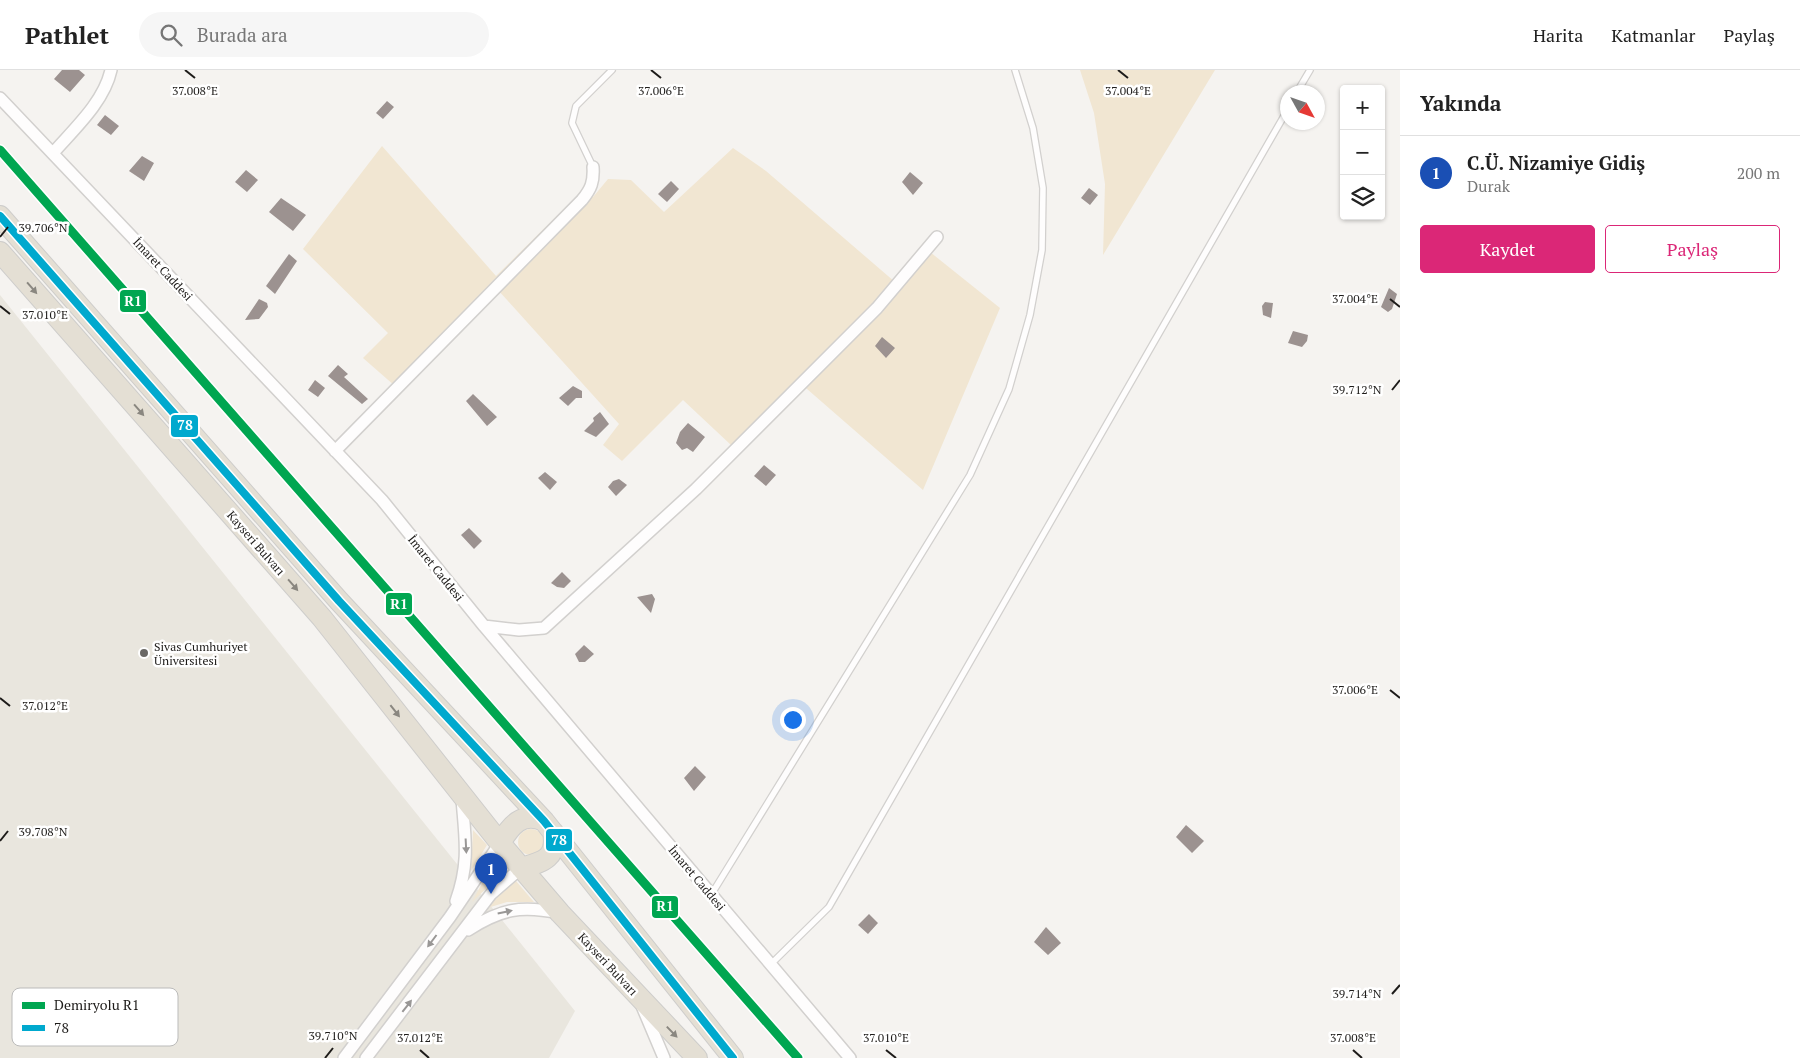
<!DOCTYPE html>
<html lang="tr">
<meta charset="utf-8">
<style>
:root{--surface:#fff;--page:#f6f6f6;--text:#222;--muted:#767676;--line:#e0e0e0;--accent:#db2777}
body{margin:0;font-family:"PT Serif",serif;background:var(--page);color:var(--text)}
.controls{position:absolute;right:15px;top:15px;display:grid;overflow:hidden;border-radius:5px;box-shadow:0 1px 4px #0004}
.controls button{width:45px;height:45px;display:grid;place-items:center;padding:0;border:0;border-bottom:1px solid var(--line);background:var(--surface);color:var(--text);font:25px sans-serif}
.compass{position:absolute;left:1280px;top:15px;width:45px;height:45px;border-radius:50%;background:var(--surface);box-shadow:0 1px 4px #0004;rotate:130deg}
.you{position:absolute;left:792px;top:649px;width:18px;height:18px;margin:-12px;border:4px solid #fff;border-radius:50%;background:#1a73e8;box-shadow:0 0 0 8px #1a73e833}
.badge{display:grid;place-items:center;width:32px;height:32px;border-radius:50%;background:var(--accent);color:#fff;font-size:16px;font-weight:700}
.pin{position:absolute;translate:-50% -41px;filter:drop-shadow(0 1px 2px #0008)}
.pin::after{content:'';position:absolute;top:26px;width:18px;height:15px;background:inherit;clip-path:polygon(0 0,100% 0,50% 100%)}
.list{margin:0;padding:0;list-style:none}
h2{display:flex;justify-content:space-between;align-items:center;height:65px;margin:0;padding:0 20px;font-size:21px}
h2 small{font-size:16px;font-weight:400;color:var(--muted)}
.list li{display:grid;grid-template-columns:32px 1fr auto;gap:15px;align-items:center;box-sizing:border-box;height:75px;padding:0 20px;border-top:1px solid var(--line)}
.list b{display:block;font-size:19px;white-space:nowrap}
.list p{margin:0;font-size:16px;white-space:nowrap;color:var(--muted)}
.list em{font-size:16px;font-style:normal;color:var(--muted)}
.actions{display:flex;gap:10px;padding:15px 20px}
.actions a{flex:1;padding:11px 0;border:1px solid var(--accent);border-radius:5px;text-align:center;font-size:18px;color:var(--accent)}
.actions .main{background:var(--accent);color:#fff}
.icon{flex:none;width:28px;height:28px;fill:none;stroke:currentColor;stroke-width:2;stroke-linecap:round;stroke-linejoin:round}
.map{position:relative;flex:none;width:1400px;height:988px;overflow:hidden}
header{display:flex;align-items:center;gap:30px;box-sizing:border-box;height:70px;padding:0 25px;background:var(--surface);border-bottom:1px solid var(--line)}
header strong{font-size:24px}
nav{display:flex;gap:28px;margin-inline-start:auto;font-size:18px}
.search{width:350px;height:45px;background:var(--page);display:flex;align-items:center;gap:12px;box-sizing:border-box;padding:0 18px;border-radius:28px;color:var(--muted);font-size:19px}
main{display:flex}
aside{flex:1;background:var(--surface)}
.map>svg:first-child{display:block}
.built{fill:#e9e6de}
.green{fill:#f1e6d2}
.building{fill:#9c9290}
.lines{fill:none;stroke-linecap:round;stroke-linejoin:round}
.lane-casing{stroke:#d2d0ce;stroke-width:8}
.street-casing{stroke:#d2d0ce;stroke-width:14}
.highway-casing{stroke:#cecdcb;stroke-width:22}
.lane{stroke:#fefdfd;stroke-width:5.5}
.street{stroke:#fefdfd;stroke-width:11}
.highway{stroke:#e4dfd4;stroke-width:20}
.bus-1-casing{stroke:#fff;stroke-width:11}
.bus-1{stroke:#00a9ce;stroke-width:8}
.rail-1-casing{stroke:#fff;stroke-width:12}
.rail-1{stroke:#00a651;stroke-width:9}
.oneway{fill:#8a8780}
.oneway2{fill:#999796}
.ticks{fill:none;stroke:#1d1b19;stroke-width:2}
.poi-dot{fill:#696764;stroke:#fff;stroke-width:2}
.labels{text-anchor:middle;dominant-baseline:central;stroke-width:5;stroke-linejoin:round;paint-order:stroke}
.street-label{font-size:12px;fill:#1d1b19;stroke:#fff}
.poi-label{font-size:12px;fill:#1d1b19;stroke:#fff;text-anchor:start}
.key{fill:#fff;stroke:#bbbbba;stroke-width:1}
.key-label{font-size:14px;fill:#1d1b19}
.ticks-label{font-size:12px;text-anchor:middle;fill:#1d1b19;stroke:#fff;stroke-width:5;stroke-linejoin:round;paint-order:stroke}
.line-badge{stroke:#fff;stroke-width:2}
.badge-label{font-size:14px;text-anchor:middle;font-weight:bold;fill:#fff}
</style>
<header>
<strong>Pathlet</strong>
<div class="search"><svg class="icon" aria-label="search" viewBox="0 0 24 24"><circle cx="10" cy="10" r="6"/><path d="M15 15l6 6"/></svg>Burada ara</div>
<nav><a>Harita</a><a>Katmanlar</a><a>Paylaş</a></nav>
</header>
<main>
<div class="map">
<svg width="1400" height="988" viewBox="0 0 1400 988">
<rect width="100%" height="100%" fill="#f5f3f0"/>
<path class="built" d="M0,225L575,941L549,988H0Z"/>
<path class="green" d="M1080,0H1215L1103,185L1105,114L1094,43Z
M382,76L496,206L585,118L593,127L608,109L631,110L664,142L733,78L766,101L895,212L930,182L1000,238L923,420L799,312L731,375L683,330L622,391L603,375L619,354L498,220L395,316L363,288L388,263L303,179Z
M518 772a13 13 0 1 1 26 0a13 13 0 1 1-26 0Z
M473,760L487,775L471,801Z
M496,787L507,799L472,832Z
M516,811L534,832H507L484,839Z"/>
<path class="building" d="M62,0H79L85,5L70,22L54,9Z
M387,31L394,37L383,49L376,43Z
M105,45L119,56L111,65L97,55Z
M142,86L154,93L144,111L129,101Z
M246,100L258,110L247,122L235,112Z
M910,102L923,113L913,125L902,112Z
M671,111L679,119L667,132L658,124Z
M1089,118L1098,125L1090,135L1081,128Z
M281,128L306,145L293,161L269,142Z
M289,184L297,191L275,224L266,216Z
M1389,218L1397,224L1392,239L1388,242L1381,237Z
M259,229L267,233L268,237L259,249L245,250Z
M1265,232L1273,233L1271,248L1263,245L1262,236Z
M1293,261L1308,265L1307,271L1302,277L1288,273Z
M882,267L895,278L886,288L875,276Z
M338,295L348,304L344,307L368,329L362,334L328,306Z
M315,310L325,318L318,327L308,320Z
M573,316L582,321V328H576L568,336L559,328Z
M473,324L497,347L487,356L466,331Z
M600,342L609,354L596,367L584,361L594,351L593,348Z
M688,353L705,367L693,382L687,378L682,380L676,373L680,362Z
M764,395L776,405L766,416L754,406Z
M545,402L557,412L550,420L538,408Z
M619,409L627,415L616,426L608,417L613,411Z
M469,458L482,471L474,479L461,465Z
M562,502L571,511L564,518L557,517L551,513Z
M652,524L655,529L651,543L637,527Z
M584,575L594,584L585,592H579L575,584Z
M695,696L706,707L694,721L684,708Z
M1186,755L1204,771L1192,783L1176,767Z
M869,844L878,853L868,864L858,855Z
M1046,857L1061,873L1048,885L1034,872Z"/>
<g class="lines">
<g class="lane-casing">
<path id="lane" d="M1297,22L1310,0
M593,97L572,53L576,36L612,0
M711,825L970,405L1009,319L1030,245L1042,180L1043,118L1033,58L1015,0
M771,894L829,837L1288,39"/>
</g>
<g class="street-casing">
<path id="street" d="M0,28L382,430L484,556L850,988
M53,83C74,59 104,32 111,0
M335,381L582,130C591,119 594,112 593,97
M484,556L519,560L544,558L696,419L877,238L937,167
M456,831C470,792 465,768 462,729
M468,860C501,839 521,835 559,843
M642,936L664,988
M344,988L450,847L500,773
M366,988L491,824L521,798"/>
</g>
<g class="highway-casing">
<path id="highway" d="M0,146L339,531L544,751L733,988
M0,182L322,548L500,773L560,843L697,988
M500,773C510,757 522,740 544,751
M521,798C542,792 558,789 553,762"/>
</g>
<use href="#lane" class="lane"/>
<use href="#street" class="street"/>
<use href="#highway" class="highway"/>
<g class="bus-1-casing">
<path id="bus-1" d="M0,146L339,531L544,751L733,988"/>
</g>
<use href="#bus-1" class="bus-1"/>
<g class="rail-1-casing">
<path id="rail-1" d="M0,80L798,988"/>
</g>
<use href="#rail-1" class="rail-1"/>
</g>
<defs><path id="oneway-solid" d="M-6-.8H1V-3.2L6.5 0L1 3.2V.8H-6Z" transform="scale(1.25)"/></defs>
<g class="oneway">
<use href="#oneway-solid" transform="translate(32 218) rotate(49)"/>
<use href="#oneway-solid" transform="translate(139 340) rotate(49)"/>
<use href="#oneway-solid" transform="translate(293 515) rotate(49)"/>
<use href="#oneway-solid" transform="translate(395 641) rotate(52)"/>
<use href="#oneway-solid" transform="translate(672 962) rotate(46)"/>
</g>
<g class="oneway2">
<use href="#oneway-solid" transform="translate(466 776) rotate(87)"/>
<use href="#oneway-solid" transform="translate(505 842) rotate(-12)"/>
<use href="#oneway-solid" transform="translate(432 871) rotate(127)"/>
<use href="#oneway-solid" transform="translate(407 936) rotate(-52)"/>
</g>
<path class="ticks" d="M185,0L195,8M651,0L661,8M1118,0L1128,8M0,167L8,157M1390,229L1400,237M0,236L10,244M1392,320L1400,310M1390,620L1400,628M0,628L10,636M0,771L8,761M1392,924L1400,915M420,980L429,988M886,980L896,988M1353,980L1362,988M325,988L333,978"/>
<circle class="poi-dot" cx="144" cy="583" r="5"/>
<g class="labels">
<g class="street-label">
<text transform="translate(163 199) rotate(47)">İmaret Caddesi</text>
<text transform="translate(256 473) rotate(49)">Kayseri Bulvarı</text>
<text transform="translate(436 498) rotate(51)">İmaret Caddesi</text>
<text transform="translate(697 808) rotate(50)">İmaret Caddesi</text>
<text transform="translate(608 894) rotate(47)">Kayseri Bulvarı</text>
</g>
<g class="poi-label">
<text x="154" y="576">Sivas Cumhuriyet<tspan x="154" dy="14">Üniversitesi</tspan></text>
</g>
</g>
<rect x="12" y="918" width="166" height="58" rx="8" class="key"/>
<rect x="22" y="932" width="23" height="7" fill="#00a651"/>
<rect x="22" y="955" width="23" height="6" fill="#00a9ce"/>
<g class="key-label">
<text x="54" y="940">Demiryolu R1</text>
<text x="54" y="963">78</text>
</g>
<g class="ticks-label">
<text x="195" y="25">37.008°E</text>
<text x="661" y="25">37.006°E</text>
<text x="1128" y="25">37.004°E</text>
<text x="43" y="162">39.706°N</text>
<text x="1355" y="233">37.004°E</text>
<text x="45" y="249">37.010°E</text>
<text x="1357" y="324">39.712°N</text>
<text x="1355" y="624">37.006°E</text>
<text x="45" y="640">37.012°E</text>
<text x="43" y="766">39.708°N</text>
<text x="1357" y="928">39.714°N</text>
<text x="333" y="970">39.710°N</text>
<text x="420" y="972">37.012°E</text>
<text x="886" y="972">37.010°E</text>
<text x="1353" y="972">37.008°E</text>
</g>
<g class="line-badge">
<rect x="119" y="219" width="28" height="24" rx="5" fill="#00a651"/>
<rect x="170" y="344" width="29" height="24" rx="5" fill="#00a9ce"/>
<rect x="385" y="522" width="28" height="24" rx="5" fill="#00a651"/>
<rect x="545" y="758" width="28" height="24" rx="5" fill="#00a9ce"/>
<rect x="651" y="825" width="28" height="24" rx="5" fill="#00a651"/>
</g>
<g class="badge-label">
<text x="133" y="236">R1</text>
<text x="185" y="360">78</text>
<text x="399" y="539">R1</text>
<text x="559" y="775">78</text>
<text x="665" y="841">R1</text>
</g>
</svg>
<div class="controls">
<button>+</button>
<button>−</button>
<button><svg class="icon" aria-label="layers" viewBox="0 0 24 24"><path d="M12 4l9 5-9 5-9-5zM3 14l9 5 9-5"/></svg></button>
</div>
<svg class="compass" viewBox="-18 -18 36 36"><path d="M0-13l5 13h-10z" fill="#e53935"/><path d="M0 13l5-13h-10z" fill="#767676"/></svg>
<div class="you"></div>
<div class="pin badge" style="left:491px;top:824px;background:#1a4fb4">1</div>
</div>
<aside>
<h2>Yakında<small></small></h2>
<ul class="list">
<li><span class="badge" style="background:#1a4fb4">1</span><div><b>C.Ü. Nizamiye Gidiş</b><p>Durak</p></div><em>200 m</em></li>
</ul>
<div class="actions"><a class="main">Kaydet</a><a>Paylaş</a></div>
</aside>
</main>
